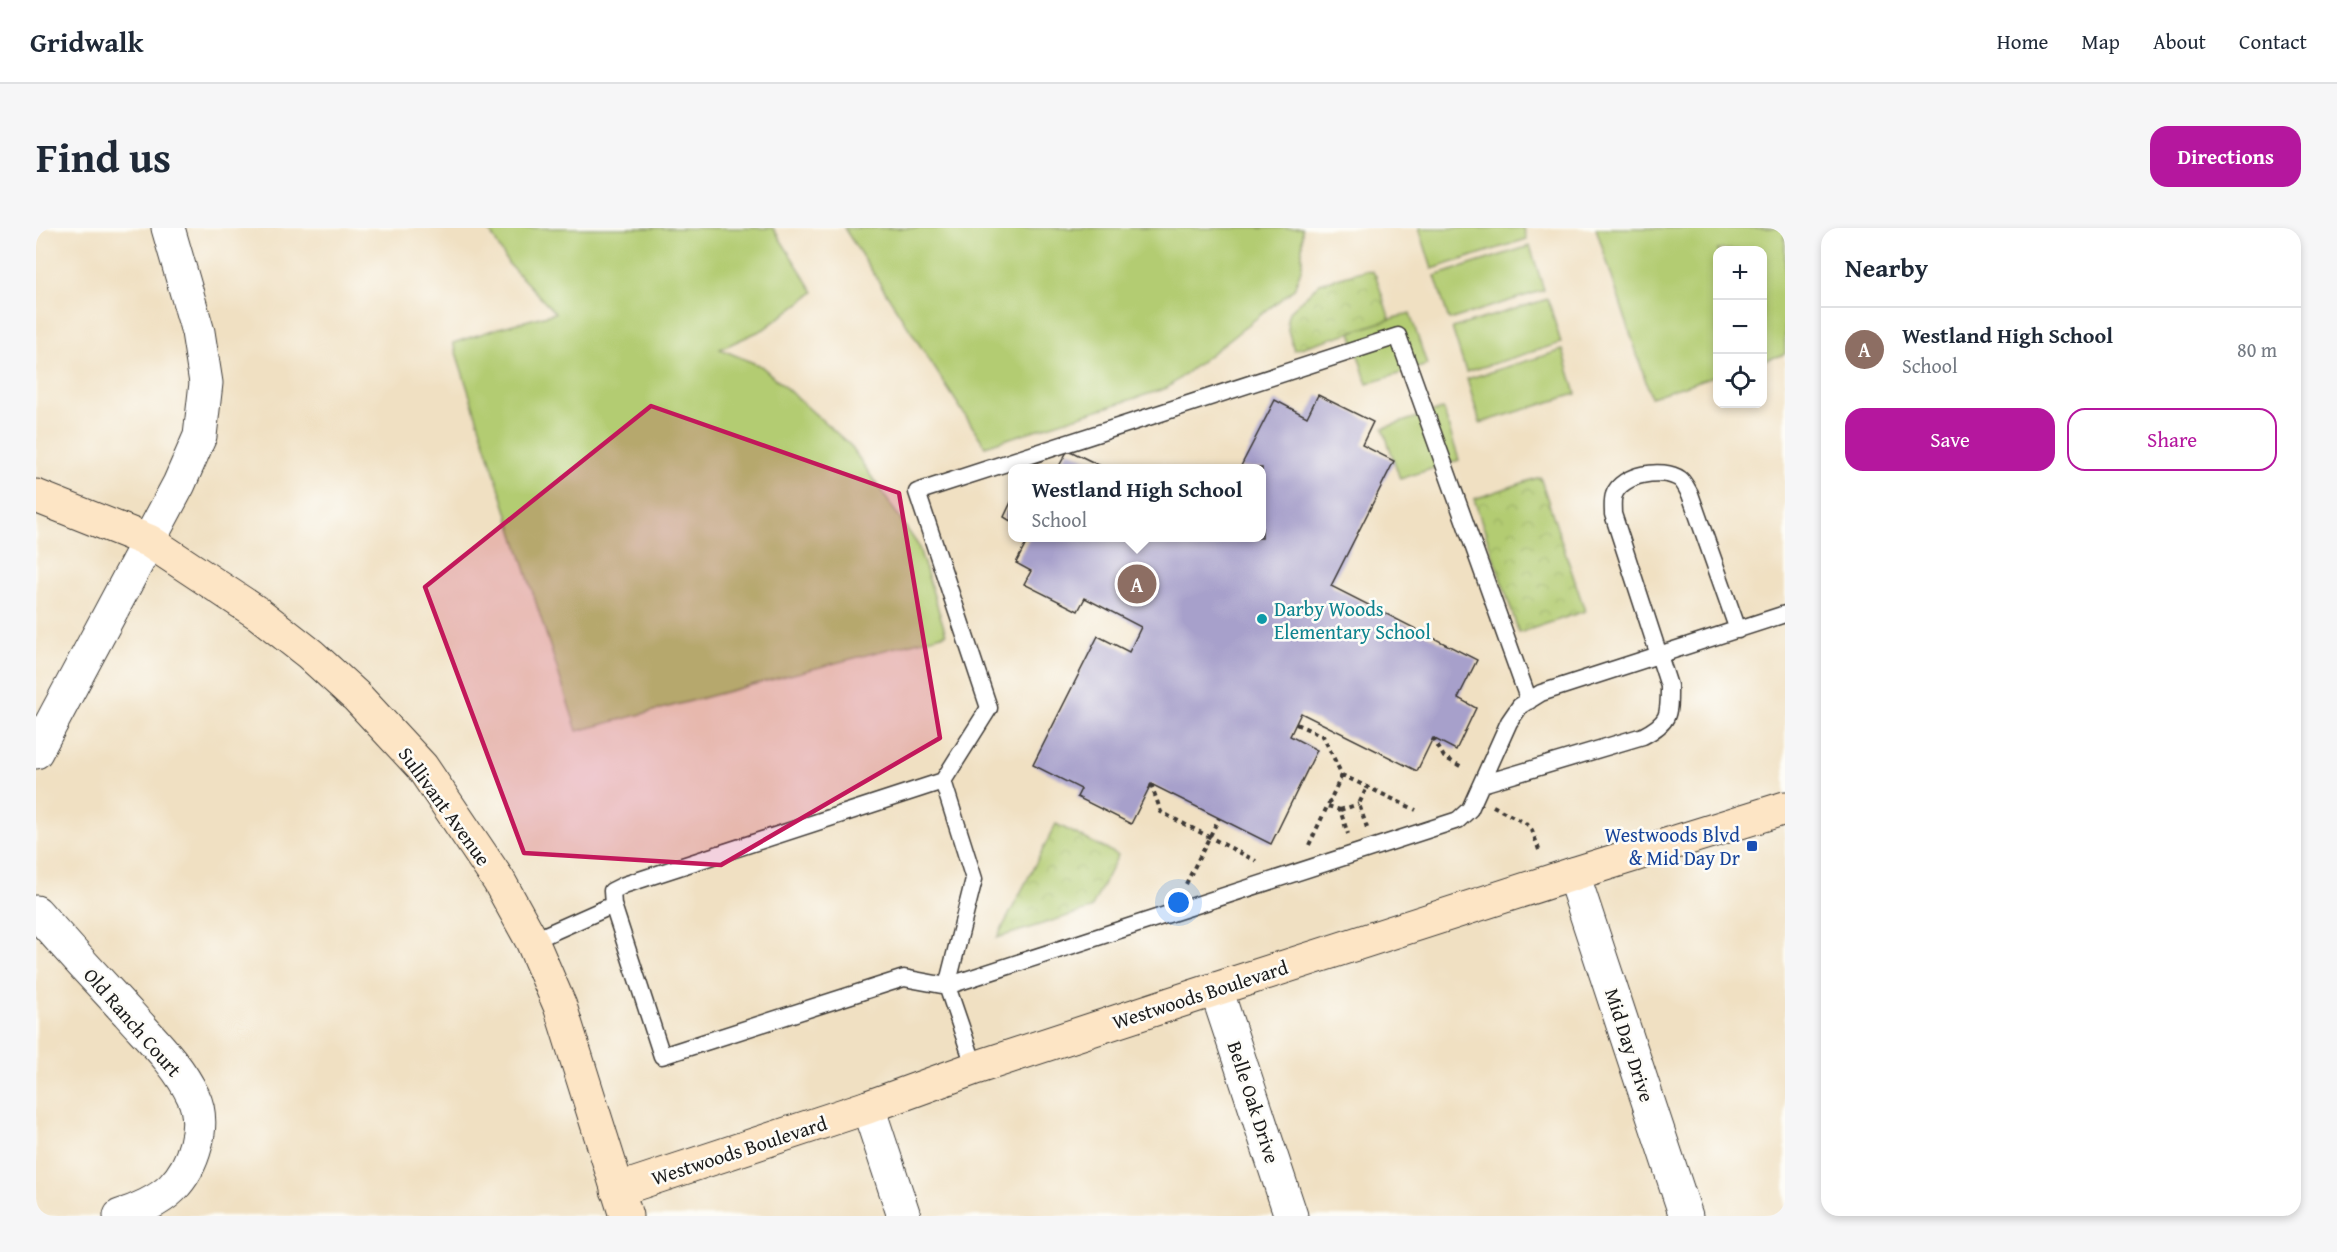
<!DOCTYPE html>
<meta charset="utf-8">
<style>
:root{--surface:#fff;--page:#f6f6f7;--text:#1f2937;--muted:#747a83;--line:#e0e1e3;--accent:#b5179e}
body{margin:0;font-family:"Gentium Book Plus",serif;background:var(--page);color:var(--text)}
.controls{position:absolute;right:18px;top:18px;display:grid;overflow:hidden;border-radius:12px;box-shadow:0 3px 9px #0003}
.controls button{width:54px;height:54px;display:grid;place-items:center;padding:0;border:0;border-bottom:2px solid var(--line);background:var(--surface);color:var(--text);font:30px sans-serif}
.you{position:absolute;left:1143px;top:675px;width:21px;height:21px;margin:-15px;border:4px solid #fff;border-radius:50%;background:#1a73e8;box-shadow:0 0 0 9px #1a73e833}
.badge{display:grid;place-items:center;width:39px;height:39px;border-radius:50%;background:var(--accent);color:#fff;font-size:20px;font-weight:700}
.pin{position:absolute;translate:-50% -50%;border:3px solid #fff;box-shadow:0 2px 6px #0006}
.popup{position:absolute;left:972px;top:236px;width:258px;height:78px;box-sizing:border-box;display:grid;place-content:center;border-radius:12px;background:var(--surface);filter:drop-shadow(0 2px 4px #0005);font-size:20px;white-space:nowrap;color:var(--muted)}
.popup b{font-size:22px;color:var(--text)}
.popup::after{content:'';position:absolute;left:50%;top:100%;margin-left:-12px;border:12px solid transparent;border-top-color:var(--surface)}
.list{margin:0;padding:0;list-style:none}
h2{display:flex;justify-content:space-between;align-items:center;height:78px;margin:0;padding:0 24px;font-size:26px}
h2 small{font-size:20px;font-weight:400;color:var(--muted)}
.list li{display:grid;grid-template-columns:39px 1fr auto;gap:18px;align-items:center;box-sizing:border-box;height:84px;padding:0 24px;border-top:2px solid var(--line)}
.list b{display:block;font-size:22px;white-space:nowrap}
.list p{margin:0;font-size:20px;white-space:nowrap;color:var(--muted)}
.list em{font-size:20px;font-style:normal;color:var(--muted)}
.actions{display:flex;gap:12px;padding:18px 24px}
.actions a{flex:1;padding:14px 0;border:2px solid var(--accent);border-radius:18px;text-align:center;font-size:21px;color:var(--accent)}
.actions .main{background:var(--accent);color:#fff}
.icon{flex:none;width:33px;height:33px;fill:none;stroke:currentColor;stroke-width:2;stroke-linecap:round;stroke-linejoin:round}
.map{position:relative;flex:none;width:1749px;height:988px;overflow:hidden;border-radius:18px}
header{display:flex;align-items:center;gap:36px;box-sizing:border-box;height:84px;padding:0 30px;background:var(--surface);border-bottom:2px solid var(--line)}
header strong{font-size:28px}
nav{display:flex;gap:33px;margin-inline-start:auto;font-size:21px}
.intro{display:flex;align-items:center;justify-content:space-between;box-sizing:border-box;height:144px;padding:0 36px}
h1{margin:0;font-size:42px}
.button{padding:15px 27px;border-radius:18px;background:var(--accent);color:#fff;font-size:21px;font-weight:700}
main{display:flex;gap:36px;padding:0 36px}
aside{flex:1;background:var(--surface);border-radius:18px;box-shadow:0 3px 9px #0003}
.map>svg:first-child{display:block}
.park{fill:url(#park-crowns);stroke:#687447;stroke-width:1.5}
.pitch{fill:#b3cc72;stroke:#687447;stroke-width:1.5}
.building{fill:#a7a0cb}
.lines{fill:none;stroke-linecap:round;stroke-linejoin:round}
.lane-casing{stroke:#3c3935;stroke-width:19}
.street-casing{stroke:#3c3935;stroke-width:35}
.secondary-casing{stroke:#3c3935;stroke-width:35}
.path{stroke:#3c3935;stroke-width:4;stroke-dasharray:4.5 4.5;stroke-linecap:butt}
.lane{stroke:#fff;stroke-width:16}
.street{stroke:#fff;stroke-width:33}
.secondary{stroke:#fde5c5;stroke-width:33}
.marked{fill:#c2185b;fill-opacity:0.2;stroke:#c2185b;stroke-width:4.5;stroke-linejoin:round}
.culture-dot{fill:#0f9aa8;stroke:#fdfcf7;stroke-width:2}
.transit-dot{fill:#1a4fb4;stroke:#fdfcf7;stroke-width:2}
.labels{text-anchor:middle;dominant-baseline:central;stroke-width:5;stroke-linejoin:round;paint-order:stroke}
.culture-label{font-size:20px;fill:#0d838f;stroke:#fdfcf7;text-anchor:start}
.street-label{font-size:20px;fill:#1c1c1c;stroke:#fdfcf7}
.transit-label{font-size:20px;fill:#164399;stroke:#fdfcf7;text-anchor:end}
</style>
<header>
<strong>Gridwalk</strong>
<nav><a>Home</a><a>Map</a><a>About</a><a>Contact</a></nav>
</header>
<div class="intro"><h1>Find us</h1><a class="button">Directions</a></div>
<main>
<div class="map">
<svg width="1749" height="988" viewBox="0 0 1749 988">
<defs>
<pattern id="park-crowns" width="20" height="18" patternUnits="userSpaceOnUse" patternTransform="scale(1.5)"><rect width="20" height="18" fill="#b3cc72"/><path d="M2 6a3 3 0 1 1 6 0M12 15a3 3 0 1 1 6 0" fill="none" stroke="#99af62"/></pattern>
</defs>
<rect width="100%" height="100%" fill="#fdfcf7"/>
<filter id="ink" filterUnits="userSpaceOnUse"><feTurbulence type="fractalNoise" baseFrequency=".0167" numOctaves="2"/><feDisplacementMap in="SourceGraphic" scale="12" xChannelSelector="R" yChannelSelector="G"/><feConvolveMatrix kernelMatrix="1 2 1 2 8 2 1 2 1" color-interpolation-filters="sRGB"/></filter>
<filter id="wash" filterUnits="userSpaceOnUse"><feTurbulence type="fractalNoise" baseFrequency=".008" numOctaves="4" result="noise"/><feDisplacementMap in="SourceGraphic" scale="24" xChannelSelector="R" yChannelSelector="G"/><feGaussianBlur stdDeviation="1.35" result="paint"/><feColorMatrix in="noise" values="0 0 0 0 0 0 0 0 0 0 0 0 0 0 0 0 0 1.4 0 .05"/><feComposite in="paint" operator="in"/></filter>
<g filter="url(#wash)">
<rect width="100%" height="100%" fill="#f0e0c2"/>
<path class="park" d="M1329,42L1336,43L1340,48L1354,92L1258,122L1252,102L1251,91L1253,84L1284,55Z
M1504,249L1549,383L1483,405L1438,271Z
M1020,596L1082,627L1055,681L961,710Z"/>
<path class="pitch" d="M452,0H737L778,64L728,101L684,121L725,138L814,217L882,317L910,406L541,503L417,115L463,100L519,85L472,35Z
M808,0H1266V39L1258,61L1131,160L949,218Z
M1383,0H1488L1491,11L1396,41Z
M1560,0H1749V126L1727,133L1726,22H1682L1681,147L1615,169Z
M1494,18L1508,62L1413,92L1399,48Z
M1512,71L1525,115L1430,144L1416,100Z
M1374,85L1391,137L1331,156L1315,104Z
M1527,122L1540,166L1444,195L1431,151Z
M1407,181L1423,232L1364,251L1347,200Z"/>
<g id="blocks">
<path class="building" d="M1282,167L1337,194L1326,217L1358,233L1295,358L1441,432L1422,470L1440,480L1420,522L1397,510L1381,543L1265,485L1254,508L1281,522L1235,616L1115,556L1095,596L1041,569L1045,561L997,537L1062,408L1093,424L1105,399L1049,370L1042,383L988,356L995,343L980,335L993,310H1226V240H1204L1239,172L1271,189Z
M1032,222L1069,240H1022Z
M976,272V294L968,289Z"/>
</g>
</g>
<g filter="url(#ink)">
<use href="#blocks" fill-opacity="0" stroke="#3c3935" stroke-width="1.5"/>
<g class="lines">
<g class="lane-casing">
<path id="lane" d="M907,553L953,480L881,264L1362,108L1493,473
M1446,556L1607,508C1634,494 1633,487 1633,458L1577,286C1577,281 1576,272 1578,267C1585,246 1627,239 1644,251C1648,254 1651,261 1654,266L1702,402
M577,677L576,663L588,657L907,553L938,651L911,758L939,840
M496,713L577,677L626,828L868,750L911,758L1422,592L1434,581L1473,494L1484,478L1505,465L1749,386"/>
</g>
<g class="street-casing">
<path id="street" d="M0,524L143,256L164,208L170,155L162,104L132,0
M1537,646L1650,988
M0,684C30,718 61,752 92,785C115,811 142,836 157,868C171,897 157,939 136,960C123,973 100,983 84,988
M1180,761L1255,988
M832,879L868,988"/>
</g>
<g class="secondary-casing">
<path id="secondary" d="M0,268L113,313L223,386L274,426L321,469L386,539L463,653L496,713L524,778L590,988
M581,962L832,879L939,840L1180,761L1537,646L1749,580"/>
</g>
<path class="path" d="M1260,496L1287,508L1306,547L1380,582
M1397,510L1408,529L1426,539
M1115,556L1125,584L1220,633
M1292,578L1304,582L1312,606
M1457,578L1491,596L1496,602L1503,622
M1304,582L1323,576
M1331,600L1323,576L1331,559
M1273,617L1306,547
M1150,656L1183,590"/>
<use href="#lane" class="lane"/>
<use href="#street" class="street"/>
<use href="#secondary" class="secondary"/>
</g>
</g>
<path class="marked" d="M615,178L863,265L904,510L685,637L488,625L389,359Z"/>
<circle class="culture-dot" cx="1226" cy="391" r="6"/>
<rect class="transit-dot" x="1710" y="612" width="12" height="12" rx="3"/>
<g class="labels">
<g class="culture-label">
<text x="1238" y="380">Darby Woods<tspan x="1238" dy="23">Elementary School</tspan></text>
</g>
<g class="street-label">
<text transform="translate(409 578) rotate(54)">Sullivant Avenue</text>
<text transform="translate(1164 766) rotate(-18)">Westwoods Boulevard</text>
<text transform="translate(97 794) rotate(49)">Old Ranch Court</text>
<text transform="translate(1594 817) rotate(72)">Mid Day Drive</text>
<text transform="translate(1218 874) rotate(72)">Belle Oak Drive</text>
<text transform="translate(703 922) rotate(-18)">Westwoods Boulevard</text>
</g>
<g class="transit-label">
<text x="1704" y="606">Westwoods Blvd<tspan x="1704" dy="23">&amp; Mid Day Dr</tspan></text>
</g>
</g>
</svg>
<div class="controls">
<button>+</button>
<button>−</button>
<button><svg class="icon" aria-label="locate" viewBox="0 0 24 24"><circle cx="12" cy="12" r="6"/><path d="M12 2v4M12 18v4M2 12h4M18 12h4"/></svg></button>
</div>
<div class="you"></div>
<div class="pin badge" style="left:1101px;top:356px;background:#8d6e63">A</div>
<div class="popup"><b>Westland High School</b>School</div>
</div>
<aside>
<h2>Nearby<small></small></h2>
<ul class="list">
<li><span class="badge" style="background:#8d6e63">A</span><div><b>Westland High School</b><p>School</p></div><em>80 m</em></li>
</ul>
<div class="actions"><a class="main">Save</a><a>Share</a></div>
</aside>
</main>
